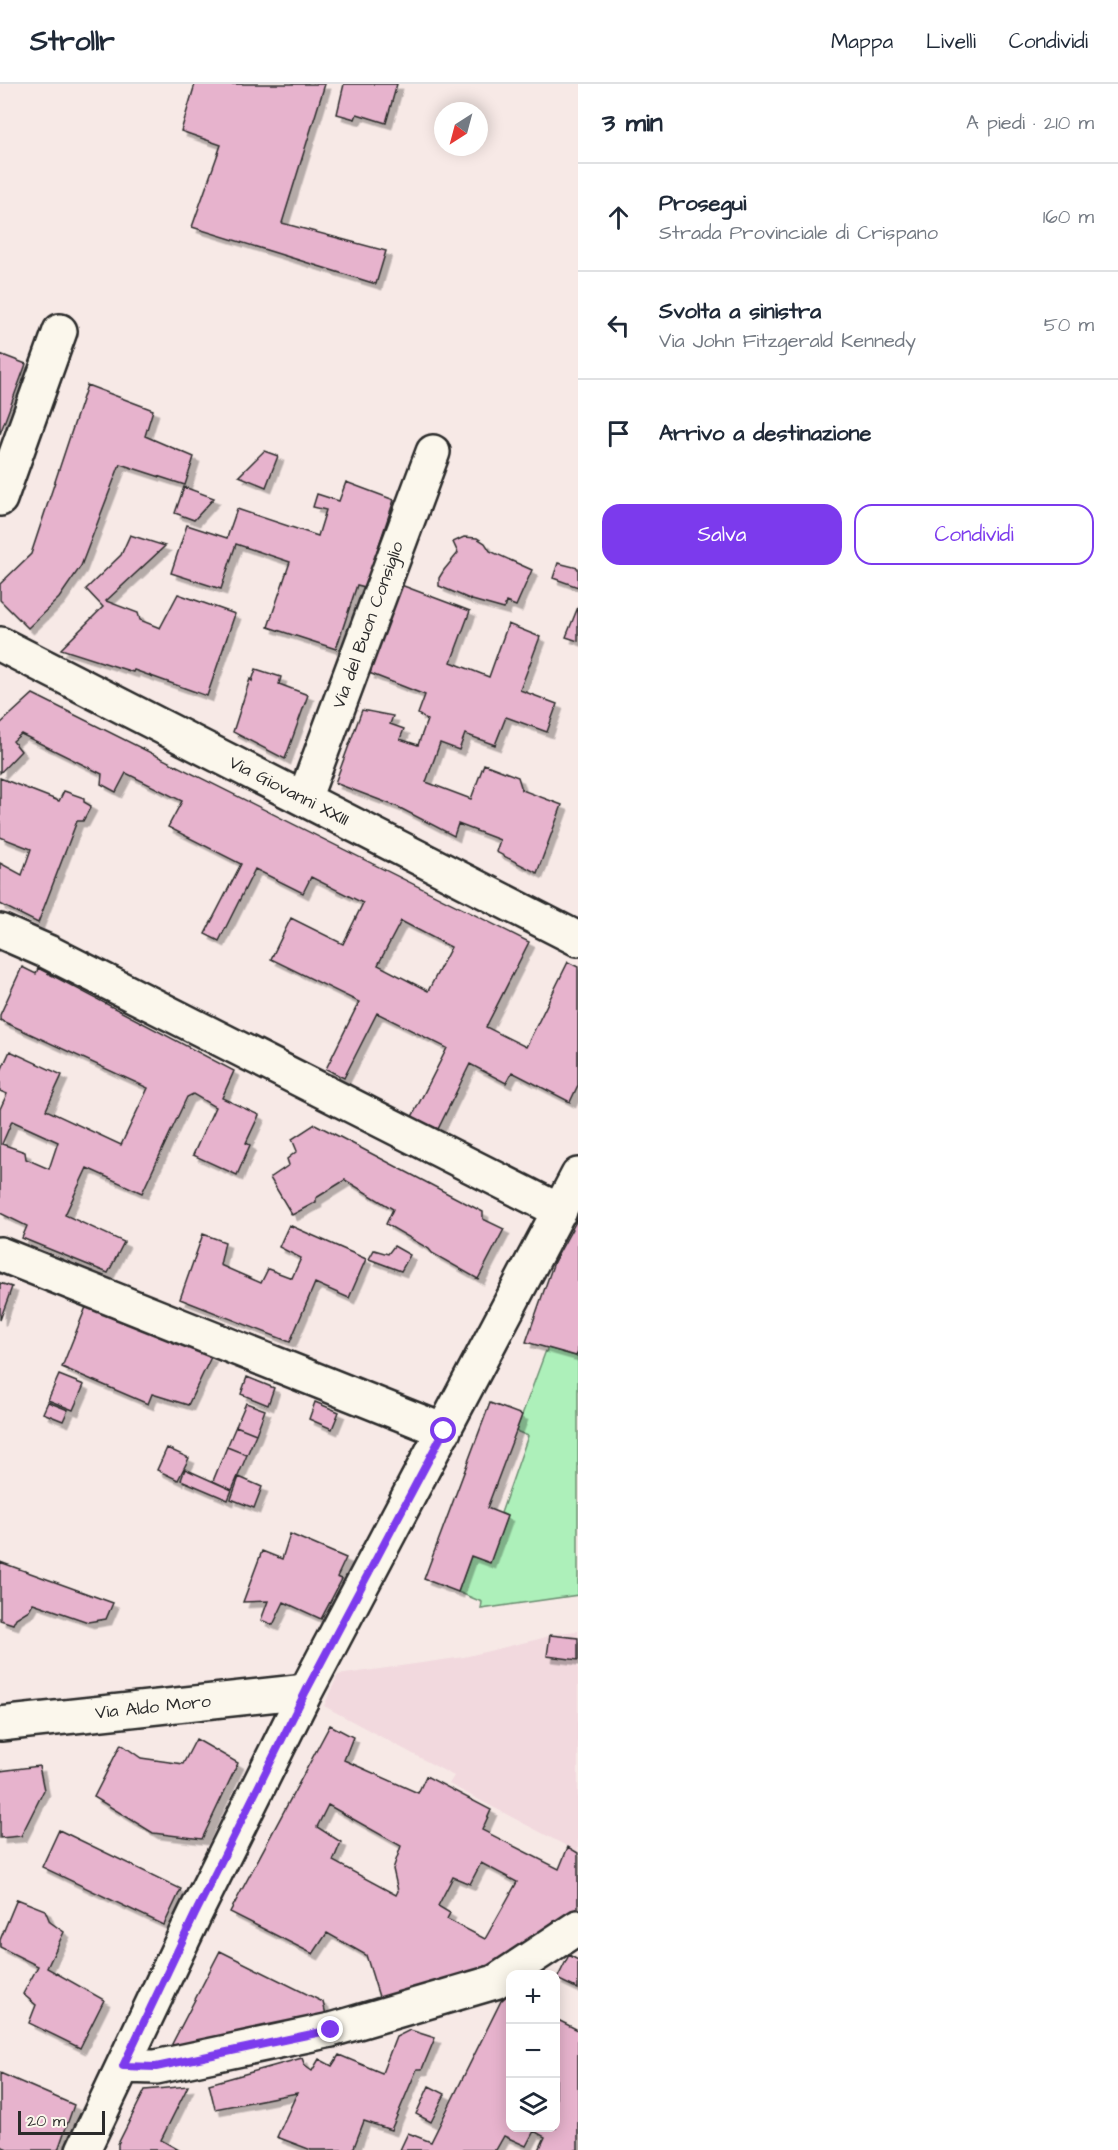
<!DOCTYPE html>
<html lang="it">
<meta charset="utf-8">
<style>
:root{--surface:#fff;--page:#f2f2f3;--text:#1f2937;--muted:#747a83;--line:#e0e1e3;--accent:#7c3aed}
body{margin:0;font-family:"Architects Daughter",sans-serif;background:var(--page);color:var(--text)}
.controls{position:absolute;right:18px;bottom:18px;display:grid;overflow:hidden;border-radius:12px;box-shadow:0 3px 15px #0003}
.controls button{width:54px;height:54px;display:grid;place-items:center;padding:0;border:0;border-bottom:2px solid var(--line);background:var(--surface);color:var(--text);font:30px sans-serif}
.compass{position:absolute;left:434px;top:18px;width:54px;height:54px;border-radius:50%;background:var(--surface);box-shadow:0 3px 15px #0003;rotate:216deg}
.scale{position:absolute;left:18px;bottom:15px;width:87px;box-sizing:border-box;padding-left:6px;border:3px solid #2b2b2b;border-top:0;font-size:16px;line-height:21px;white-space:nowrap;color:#2b2b2b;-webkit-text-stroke:4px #fbf7ec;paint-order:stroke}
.stop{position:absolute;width:18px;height:18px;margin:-14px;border:4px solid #7c3aed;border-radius:50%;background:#fff}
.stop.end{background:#7c3aed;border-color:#fff;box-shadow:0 2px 6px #0008}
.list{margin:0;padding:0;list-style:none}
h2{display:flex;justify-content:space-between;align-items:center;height:78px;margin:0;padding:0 24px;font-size:26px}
h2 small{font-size:20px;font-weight:400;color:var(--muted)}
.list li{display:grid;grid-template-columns:39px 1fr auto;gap:18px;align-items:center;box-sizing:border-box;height:108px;padding:0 24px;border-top:2px solid var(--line)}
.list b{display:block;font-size:22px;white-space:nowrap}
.list p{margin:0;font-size:20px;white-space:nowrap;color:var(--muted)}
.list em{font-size:20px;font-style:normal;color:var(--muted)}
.actions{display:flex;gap:12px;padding:18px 24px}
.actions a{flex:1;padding:14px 0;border:2px solid var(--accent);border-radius:18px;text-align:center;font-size:21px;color:var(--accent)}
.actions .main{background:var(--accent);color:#fff}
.icon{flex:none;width:33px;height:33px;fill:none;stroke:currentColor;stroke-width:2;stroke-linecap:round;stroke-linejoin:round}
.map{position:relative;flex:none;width:578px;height:2066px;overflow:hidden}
header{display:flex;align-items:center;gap:36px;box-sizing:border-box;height:84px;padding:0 30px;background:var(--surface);border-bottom:2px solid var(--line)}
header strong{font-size:28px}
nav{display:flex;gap:33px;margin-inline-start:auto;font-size:21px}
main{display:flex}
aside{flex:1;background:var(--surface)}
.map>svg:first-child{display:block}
.built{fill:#f2d9de}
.green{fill:#adf0ba;stroke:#6c8e72;stroke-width:1.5}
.building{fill:#e7b3cd;stroke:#2b2b2b;stroke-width:1.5;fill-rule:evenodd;filter:url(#shadow)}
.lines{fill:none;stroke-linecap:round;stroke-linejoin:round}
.minor-casing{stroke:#2b2b2b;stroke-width:38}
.minor{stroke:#fbf7ec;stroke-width:33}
.route{stroke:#7c3aed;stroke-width:8}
.labels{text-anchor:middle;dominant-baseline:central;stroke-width:5;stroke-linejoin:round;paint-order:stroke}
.street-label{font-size:18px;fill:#2b2b2b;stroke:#fbf7ec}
</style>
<header>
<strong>Strollr</strong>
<nav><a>Mappa</a><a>Livelli</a><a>Condividi</a></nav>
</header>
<main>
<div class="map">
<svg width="578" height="2066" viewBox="0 0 578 2066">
<defs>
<filter id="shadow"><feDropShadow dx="5.5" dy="5.5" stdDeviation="0" flood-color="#0004"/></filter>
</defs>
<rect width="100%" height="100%" fill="#f7e9e6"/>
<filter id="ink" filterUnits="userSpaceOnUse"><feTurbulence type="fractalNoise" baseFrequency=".0167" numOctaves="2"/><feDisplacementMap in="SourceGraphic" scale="12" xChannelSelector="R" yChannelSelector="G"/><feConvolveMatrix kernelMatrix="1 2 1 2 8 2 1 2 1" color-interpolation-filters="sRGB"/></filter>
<g filter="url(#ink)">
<path class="built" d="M578,1547V1768L449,1700L454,1692L324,1622L338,1591L464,1573L539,1555L558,1549Z"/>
<path class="green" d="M548,1264L576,1272L578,1268V1511L481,1525L482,1518L458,1508L471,1472L490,1478L507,1432L501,1429L528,1352L516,1347L545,1269Z"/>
<path class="building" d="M195,0H325L282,139L386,167L376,200L192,143L221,61L181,47Z
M344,0H397L386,39L357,30L355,35L337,30Z
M0,270L26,280L0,350Z
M87,301L153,326L145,352L194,373L185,401L120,380L81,482L59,514L28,544L0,516V500L31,470Z
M264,367L278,372L266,403L239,392Z
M346,398L394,416L365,503L357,501L336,565L268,543L290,478L236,460L221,505L171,489L187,441L227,454L237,425L318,452L326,426L313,423L317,410L339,417Z
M184,403L214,414L194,436L175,429Z
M130,451L165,462L106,517L138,529L140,536L160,544L178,510L235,530L207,612L134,586L133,588L61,565L103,523L86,505L121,471Z
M464,453L477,454L485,459L490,467L532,486L516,522L506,518L504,525L472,516L439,502V494L444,486L458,469L453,458Z
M558,479L578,484V503L553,494Z
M401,501L470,527L451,578L489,593L508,540L540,553L520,606L557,620L547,648L506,633L495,661L465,650L459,666L440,659L426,698L471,715L484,680L518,693L522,706L562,721L537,789L496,768L500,756L458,740L454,752L398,723L335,699L362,626L393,632L390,640L404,645L400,655L418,661L427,636L418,630L425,611L369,589Z
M578,523V557L566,553Z
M256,585L281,593L279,600L308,611L285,675L233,648L250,595L252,597Z
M33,610L529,858L486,943L526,963L568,878L578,883V1001L570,1018L512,988L506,999L470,980L438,1045L412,1033L447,964L377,929L344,994L326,985L359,918L271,875L291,834L343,860L363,819L311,793L303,809L255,785L219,857L205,850L241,780L168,743L182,717L126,689L116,708L101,700L102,690L21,650L13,657L21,667L0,689V640ZM401,837L451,863L428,907L378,881Z
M0,694L59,717L64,707L84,714V718L91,722L83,737H77L38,839L0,820V779L22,791L31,765L0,753Z
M22,883L36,890L38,884L234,987L222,1014L259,1031L246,1059L250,1061L237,1091L193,1071L215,1023L193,1010L187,1013L142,1109L87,1084L65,1131L124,1158L108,1189L22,1154L27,1142L0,1129V1025L7,1010L0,1007V989L10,967L62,991L46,1026L121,1061L148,1004L0,936V931ZM12,1037L58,1058L49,1085L26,1075L25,1068L2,1060Z
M315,1040L483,1128V1135L504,1145L478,1195L432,1169L429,1165L386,1140L393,1125L345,1096L316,1114V1118L292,1131L270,1094L289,1081L287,1075L297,1067L292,1055Z
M578,1134V1268L576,1272L526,1258L554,1178Z
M289,1141L366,1175L349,1214L315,1199L290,1258L180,1215L203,1150L225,1158L220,1181L261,1199L268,1185L292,1194L301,1174L279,1163Z
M394,1162L410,1171L401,1187L369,1175L374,1166L388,1170Z
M0,1199L12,1203L0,1236Z
M86,1223L211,1273L188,1321L152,1310L148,1320L62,1283Z
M59,1291L84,1301L73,1326L48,1316Z
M247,1293L274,1304L268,1321L241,1310Z
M48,1318L68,1326L63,1337L43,1329Z
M315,1318L339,1328L332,1345L309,1335Z
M246,1319L265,1326L256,1350L236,1342Z
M490,1319L522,1331L487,1424L507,1432L490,1479L471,1472L458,1508L424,1495Z
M236,1342L256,1350L247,1371L227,1363Z
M227,1363L247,1371L232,1406L213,1397Z
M167,1364L189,1374L178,1396L157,1386Z
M185,1385L232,1406L228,1416L181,1396Z
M239,1393L262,1403L254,1424L231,1415Z
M290,1450L346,1474L337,1493L342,1495L321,1535L284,1518L273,1541L261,1536L268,1517L243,1518L262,1467L282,1475Z
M0,1478L113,1519L106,1535L88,1538L33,1519L29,1526L16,1534L13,1540L0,1536Z
M550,1551L578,1554V1576L547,1572Z
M330,1641L353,1653L344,1676L418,1709L426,1692L491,1726L482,1746L559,1785L568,1763L578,1769V1824L517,1866L464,1896L380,1916L366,1871L327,1849L313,1870L230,1828ZM328,1721L401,1762L393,1785L398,1807L396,1811L333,1777L341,1758L317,1743ZM481,1779L517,1798L485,1855L447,1835L450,1829L438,1822L453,1793L470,1800Z
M196,1655L238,1679L202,1755L153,1749L94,1713L121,1660L141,1674L183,1680Z
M39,1682L44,1706L21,1752L0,1754V1687Z
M59,1746L181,1805L164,1841L42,1783Z
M17,1815L45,1826L50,1838L64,1848L47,1884L104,1916L80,1964L29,1939L36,1921L23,1910L38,1882L0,1863V1856Z
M220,1867L323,1918L326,1931L181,1965L172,1960Z
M569,1871L578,1876V1905L557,1895Z
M511,1908V2044H556V1935L578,1946V2066H539L545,2053L534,2047L526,2062L504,2052L496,2066H400L408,2049L431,2058L501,1917Z
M410,1946L435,1954L422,1985H417L391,2046L364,2037L353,2066H311L277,2053L297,2009L215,2025L209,2000L302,1974L305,1982L312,1987L319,1975L332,1982L339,1971L382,1989L396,1953Z
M0,1989L74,2021L58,2066H10L0,2062Z
M188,2002L161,2056L179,2066H118V2060L145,2006Z
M429,2002L445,2010L431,2038L416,2030Z"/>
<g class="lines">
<g class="minor-casing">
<path id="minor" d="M0,415L60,247
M0,560L578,855
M304,715L433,368
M0,847L48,868L560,1127
M0,1170L444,1347
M0,1640L306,1607
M123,1982L156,1983L331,1946L495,1898L578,1843
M83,2066L195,1830L306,1607L578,1091"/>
</g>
<use href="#minor" class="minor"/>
</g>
</g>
<g class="lines" filter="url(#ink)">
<path class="route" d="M331,1946L156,1983L123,1982L195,1830L306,1607L444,1347"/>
</g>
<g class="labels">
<g class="street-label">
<text transform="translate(368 541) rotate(-70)">Via del Buon Consiglio</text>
<text transform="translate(289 707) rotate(27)">Via Giovanni XXIII</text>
<text transform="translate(153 1623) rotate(-6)">Via Aldo Moro</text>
</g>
</g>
</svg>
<div class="controls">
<button>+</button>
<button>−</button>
<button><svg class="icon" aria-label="layers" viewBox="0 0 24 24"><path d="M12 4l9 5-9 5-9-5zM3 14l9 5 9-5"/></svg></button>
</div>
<svg class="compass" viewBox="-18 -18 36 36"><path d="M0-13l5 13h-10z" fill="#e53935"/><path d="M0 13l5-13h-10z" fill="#747a83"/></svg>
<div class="scale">20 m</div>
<div class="stop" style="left:444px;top:1347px"></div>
<div class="stop end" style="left:331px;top:1946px"></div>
</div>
<aside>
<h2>3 min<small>A piedi · 210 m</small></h2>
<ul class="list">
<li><svg class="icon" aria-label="ahead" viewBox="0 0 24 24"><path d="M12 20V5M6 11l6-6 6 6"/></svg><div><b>Prosegui</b><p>Strada Provinciale di Crispano</p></div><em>160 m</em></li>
<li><svg class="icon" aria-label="left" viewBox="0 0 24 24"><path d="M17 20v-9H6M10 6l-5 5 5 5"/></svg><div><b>Svolta a sinistra</b><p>Via John Fitzgerald Kennedy</p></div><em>50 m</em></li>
<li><svg class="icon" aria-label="arrive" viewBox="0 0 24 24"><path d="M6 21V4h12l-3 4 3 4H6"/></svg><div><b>Arrivo a destinazione</b></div></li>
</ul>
<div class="actions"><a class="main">Salva</a><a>Condividi</a></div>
</aside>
</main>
